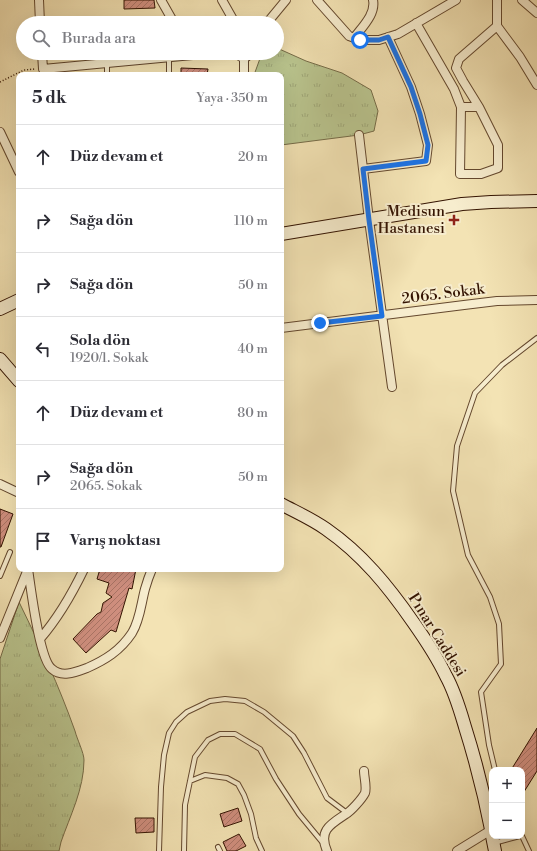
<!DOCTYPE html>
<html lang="tr">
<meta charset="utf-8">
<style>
:root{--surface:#fff;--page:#f7f7f7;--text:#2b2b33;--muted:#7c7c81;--line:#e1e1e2}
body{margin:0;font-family:"Libre Bodoni",serif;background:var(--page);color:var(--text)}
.controls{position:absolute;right:12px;bottom:12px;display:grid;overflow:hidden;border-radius:8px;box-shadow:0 4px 16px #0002}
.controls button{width:36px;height:36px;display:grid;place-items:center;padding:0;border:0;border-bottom:1px solid var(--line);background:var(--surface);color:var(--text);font:20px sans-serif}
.stop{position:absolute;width:12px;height:12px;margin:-9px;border:3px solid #1a73e8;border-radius:50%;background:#fff}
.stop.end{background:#1a73e8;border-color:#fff;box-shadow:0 1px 4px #0008}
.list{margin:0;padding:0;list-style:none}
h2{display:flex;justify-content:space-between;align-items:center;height:52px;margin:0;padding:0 16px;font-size:17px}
h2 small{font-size:13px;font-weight:400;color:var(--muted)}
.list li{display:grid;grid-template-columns:26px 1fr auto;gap:12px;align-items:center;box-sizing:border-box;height:64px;padding:0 16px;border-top:1px solid var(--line)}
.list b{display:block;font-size:15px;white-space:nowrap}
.list p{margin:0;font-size:13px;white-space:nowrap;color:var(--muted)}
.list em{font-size:13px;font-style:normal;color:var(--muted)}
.icon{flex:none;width:22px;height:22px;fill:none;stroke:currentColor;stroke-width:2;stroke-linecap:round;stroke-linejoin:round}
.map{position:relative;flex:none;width:537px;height:851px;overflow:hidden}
.search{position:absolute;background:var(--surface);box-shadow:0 4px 16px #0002;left:16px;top:16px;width:268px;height:44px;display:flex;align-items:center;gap:10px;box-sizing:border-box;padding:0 14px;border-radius:22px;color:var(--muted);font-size:15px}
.panel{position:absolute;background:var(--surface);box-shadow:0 4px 16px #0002;left:16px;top:72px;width:268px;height:500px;border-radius:8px}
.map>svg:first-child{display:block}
.grass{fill:url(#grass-tufts);stroke:#766c48}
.building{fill:url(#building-hatch);stroke:#341402}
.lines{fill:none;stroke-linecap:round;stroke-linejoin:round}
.lane-casing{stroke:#64482e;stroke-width:6}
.street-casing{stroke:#64482e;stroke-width:10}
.secondary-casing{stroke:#341402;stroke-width:14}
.path{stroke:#341402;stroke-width:1.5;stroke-dasharray:1 2;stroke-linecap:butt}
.lane{stroke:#f7edce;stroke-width:4}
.street{stroke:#f7edce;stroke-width:8}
.secondary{stroke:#f7edce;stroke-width:12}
.route{stroke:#1a73e8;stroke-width:5}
.poi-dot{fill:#8f2418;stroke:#f7edce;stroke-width:1.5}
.labels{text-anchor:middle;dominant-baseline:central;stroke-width:4;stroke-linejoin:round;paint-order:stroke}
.poi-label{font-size:15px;fill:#341402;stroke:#f7edce;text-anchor:end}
.street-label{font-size:15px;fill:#341402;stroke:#f7edce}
</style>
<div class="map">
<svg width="537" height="851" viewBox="0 0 537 851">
<defs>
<pattern id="grass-tufts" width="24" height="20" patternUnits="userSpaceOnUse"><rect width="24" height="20" fill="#b9c48e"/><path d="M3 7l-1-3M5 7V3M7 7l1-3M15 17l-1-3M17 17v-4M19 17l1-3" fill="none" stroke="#a0a879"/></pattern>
<pattern id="building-hatch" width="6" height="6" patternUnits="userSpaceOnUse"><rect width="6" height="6" fill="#d08f7f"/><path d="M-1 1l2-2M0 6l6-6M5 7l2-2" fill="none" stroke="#aa7466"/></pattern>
</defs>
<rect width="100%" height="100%" fill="#f3e3b4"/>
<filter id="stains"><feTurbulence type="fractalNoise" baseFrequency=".005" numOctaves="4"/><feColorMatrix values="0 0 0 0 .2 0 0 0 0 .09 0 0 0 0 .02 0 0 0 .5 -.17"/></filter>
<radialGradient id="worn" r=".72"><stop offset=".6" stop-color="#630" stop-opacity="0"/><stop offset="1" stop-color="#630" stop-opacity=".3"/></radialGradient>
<path class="grass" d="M277,48L306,61L342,73L371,90L378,111L374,131L359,135L281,145V75H254L262,53H277Z
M19,602C40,645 59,686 75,731C77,739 84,753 84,760C84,789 70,816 61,842L59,851H0V659Z"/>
<path class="building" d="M124,0H154L155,8L124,9Z
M181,68L208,69L207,75H181Z
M0,509L13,514L1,547H0Z
M100,569H136L132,589L129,588L116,632L111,630L86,653L73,639L97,614L101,612L103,603L112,597L106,593L109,583L97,579Z
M537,728V771L522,795V770H511Z
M238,808L242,821L224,827L220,814Z
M135,818H154V832L136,833Z
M239,834L246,846L236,851H227L223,842Z"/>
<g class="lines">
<g class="lane-casing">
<path id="lane" d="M169,57V75
M107,75V63
M0,576L10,552
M495,770L489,745L481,692L501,664L499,624L490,597L468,555L453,491L457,446L475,393L502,365L537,338
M190,781L205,775L227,778L238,784L244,795L251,814L256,838L262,851
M522,836L529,851
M494,843L520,836
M218,847L220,851
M159,851L161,787L164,755L169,733L176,722L187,712L210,701L225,699L245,701L264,712L293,736L304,753L327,798L347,813
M184,851L185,805L195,757L208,740L220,734H235L260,749L276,779L299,814L323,843"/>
</g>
<g class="street-casing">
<path id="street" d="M39,0L40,23
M161,0L174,23
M222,0L235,23
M317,0L349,36L360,40H379L398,34L456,0
M522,0L537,13
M267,23L286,0
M416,23L454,89L461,107L460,174H481L498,168V145L479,107
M497,26L520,57L537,85
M354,38C362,27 376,14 373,0
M42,53L43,69L214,53
M238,53C240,59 247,59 250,53
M244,75V58
M461,107H479L463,81L456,68L459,59L497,26V0
M0,132L19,172
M359,135L369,220L392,387
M363,169L426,161L428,145L420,114L411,87L388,37
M281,328L464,305L497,301L537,300
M0,484L19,493
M28,569C31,588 39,659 52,669C62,678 76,672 87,668C105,660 120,651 132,633C140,620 141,604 145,589C147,582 149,576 152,569
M0,638L28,569
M40,639C58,618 72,594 84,569
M327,851C318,830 331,824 346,814C351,811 362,799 365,793C367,787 364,777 364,771
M457,851L491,830"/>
</g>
<g class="secondary-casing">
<path id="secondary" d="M281,234L462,204L491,202L537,201
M0,309L19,300
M0,359L19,381
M281,504C296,512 312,519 326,529C362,554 388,586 413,622C425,639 437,657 446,676C455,692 460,710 465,727C476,762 485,798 492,834
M492,836L495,851"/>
</g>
<path class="path" d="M0,82L24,70L35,69"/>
<use href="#lane" class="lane"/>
<use href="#street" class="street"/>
<use href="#secondary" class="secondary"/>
</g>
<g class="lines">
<path class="route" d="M320,323L382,316L369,220L363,169L426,161L428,145L420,114L411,87L388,37L379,40H360"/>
</g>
<path class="poi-dot" d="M452 214h4v4h4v4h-4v4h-4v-4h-4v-4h4z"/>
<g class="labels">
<g class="poi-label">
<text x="445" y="211">Medisun<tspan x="445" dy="17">Hastanesi</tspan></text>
</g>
<g class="street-label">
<text transform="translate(443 294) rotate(-7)">2065. Sokak</text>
<text transform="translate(437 635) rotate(58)">Pınar Caddesi</text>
</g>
</g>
<rect width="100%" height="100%" filter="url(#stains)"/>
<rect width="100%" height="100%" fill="url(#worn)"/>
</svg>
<div class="controls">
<button>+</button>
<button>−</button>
</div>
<div class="stop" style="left:360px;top:40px"></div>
<div class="stop end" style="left:320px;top:323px"></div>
<div class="search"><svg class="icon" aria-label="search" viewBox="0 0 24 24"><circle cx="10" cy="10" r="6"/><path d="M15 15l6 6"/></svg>Burada ara</div>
<section class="panel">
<h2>5 dk<small>Yaya · 350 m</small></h2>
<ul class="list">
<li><svg class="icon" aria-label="ahead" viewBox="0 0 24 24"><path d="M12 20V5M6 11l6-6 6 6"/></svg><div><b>Düz devam et</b></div><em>20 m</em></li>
<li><svg class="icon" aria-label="right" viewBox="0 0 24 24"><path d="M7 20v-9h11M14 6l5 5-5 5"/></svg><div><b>Sağa dön</b></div><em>110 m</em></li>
<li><svg class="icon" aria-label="right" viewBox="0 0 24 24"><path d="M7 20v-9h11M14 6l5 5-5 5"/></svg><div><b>Sağa dön</b></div><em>50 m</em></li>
<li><svg class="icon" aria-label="left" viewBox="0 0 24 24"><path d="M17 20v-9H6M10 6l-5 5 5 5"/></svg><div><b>Sola dön</b><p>1920/1. Sokak</p></div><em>40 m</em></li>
<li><svg class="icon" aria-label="ahead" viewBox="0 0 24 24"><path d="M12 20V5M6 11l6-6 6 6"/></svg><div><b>Düz devam et</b></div><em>80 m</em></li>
<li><svg class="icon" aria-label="right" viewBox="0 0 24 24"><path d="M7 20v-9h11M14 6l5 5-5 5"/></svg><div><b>Sağa dön</b><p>2065. Sokak</p></div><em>50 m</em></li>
<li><svg class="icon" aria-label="arrive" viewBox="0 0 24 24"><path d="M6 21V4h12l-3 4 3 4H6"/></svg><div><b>Varış noktası</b></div></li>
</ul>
</section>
</div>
